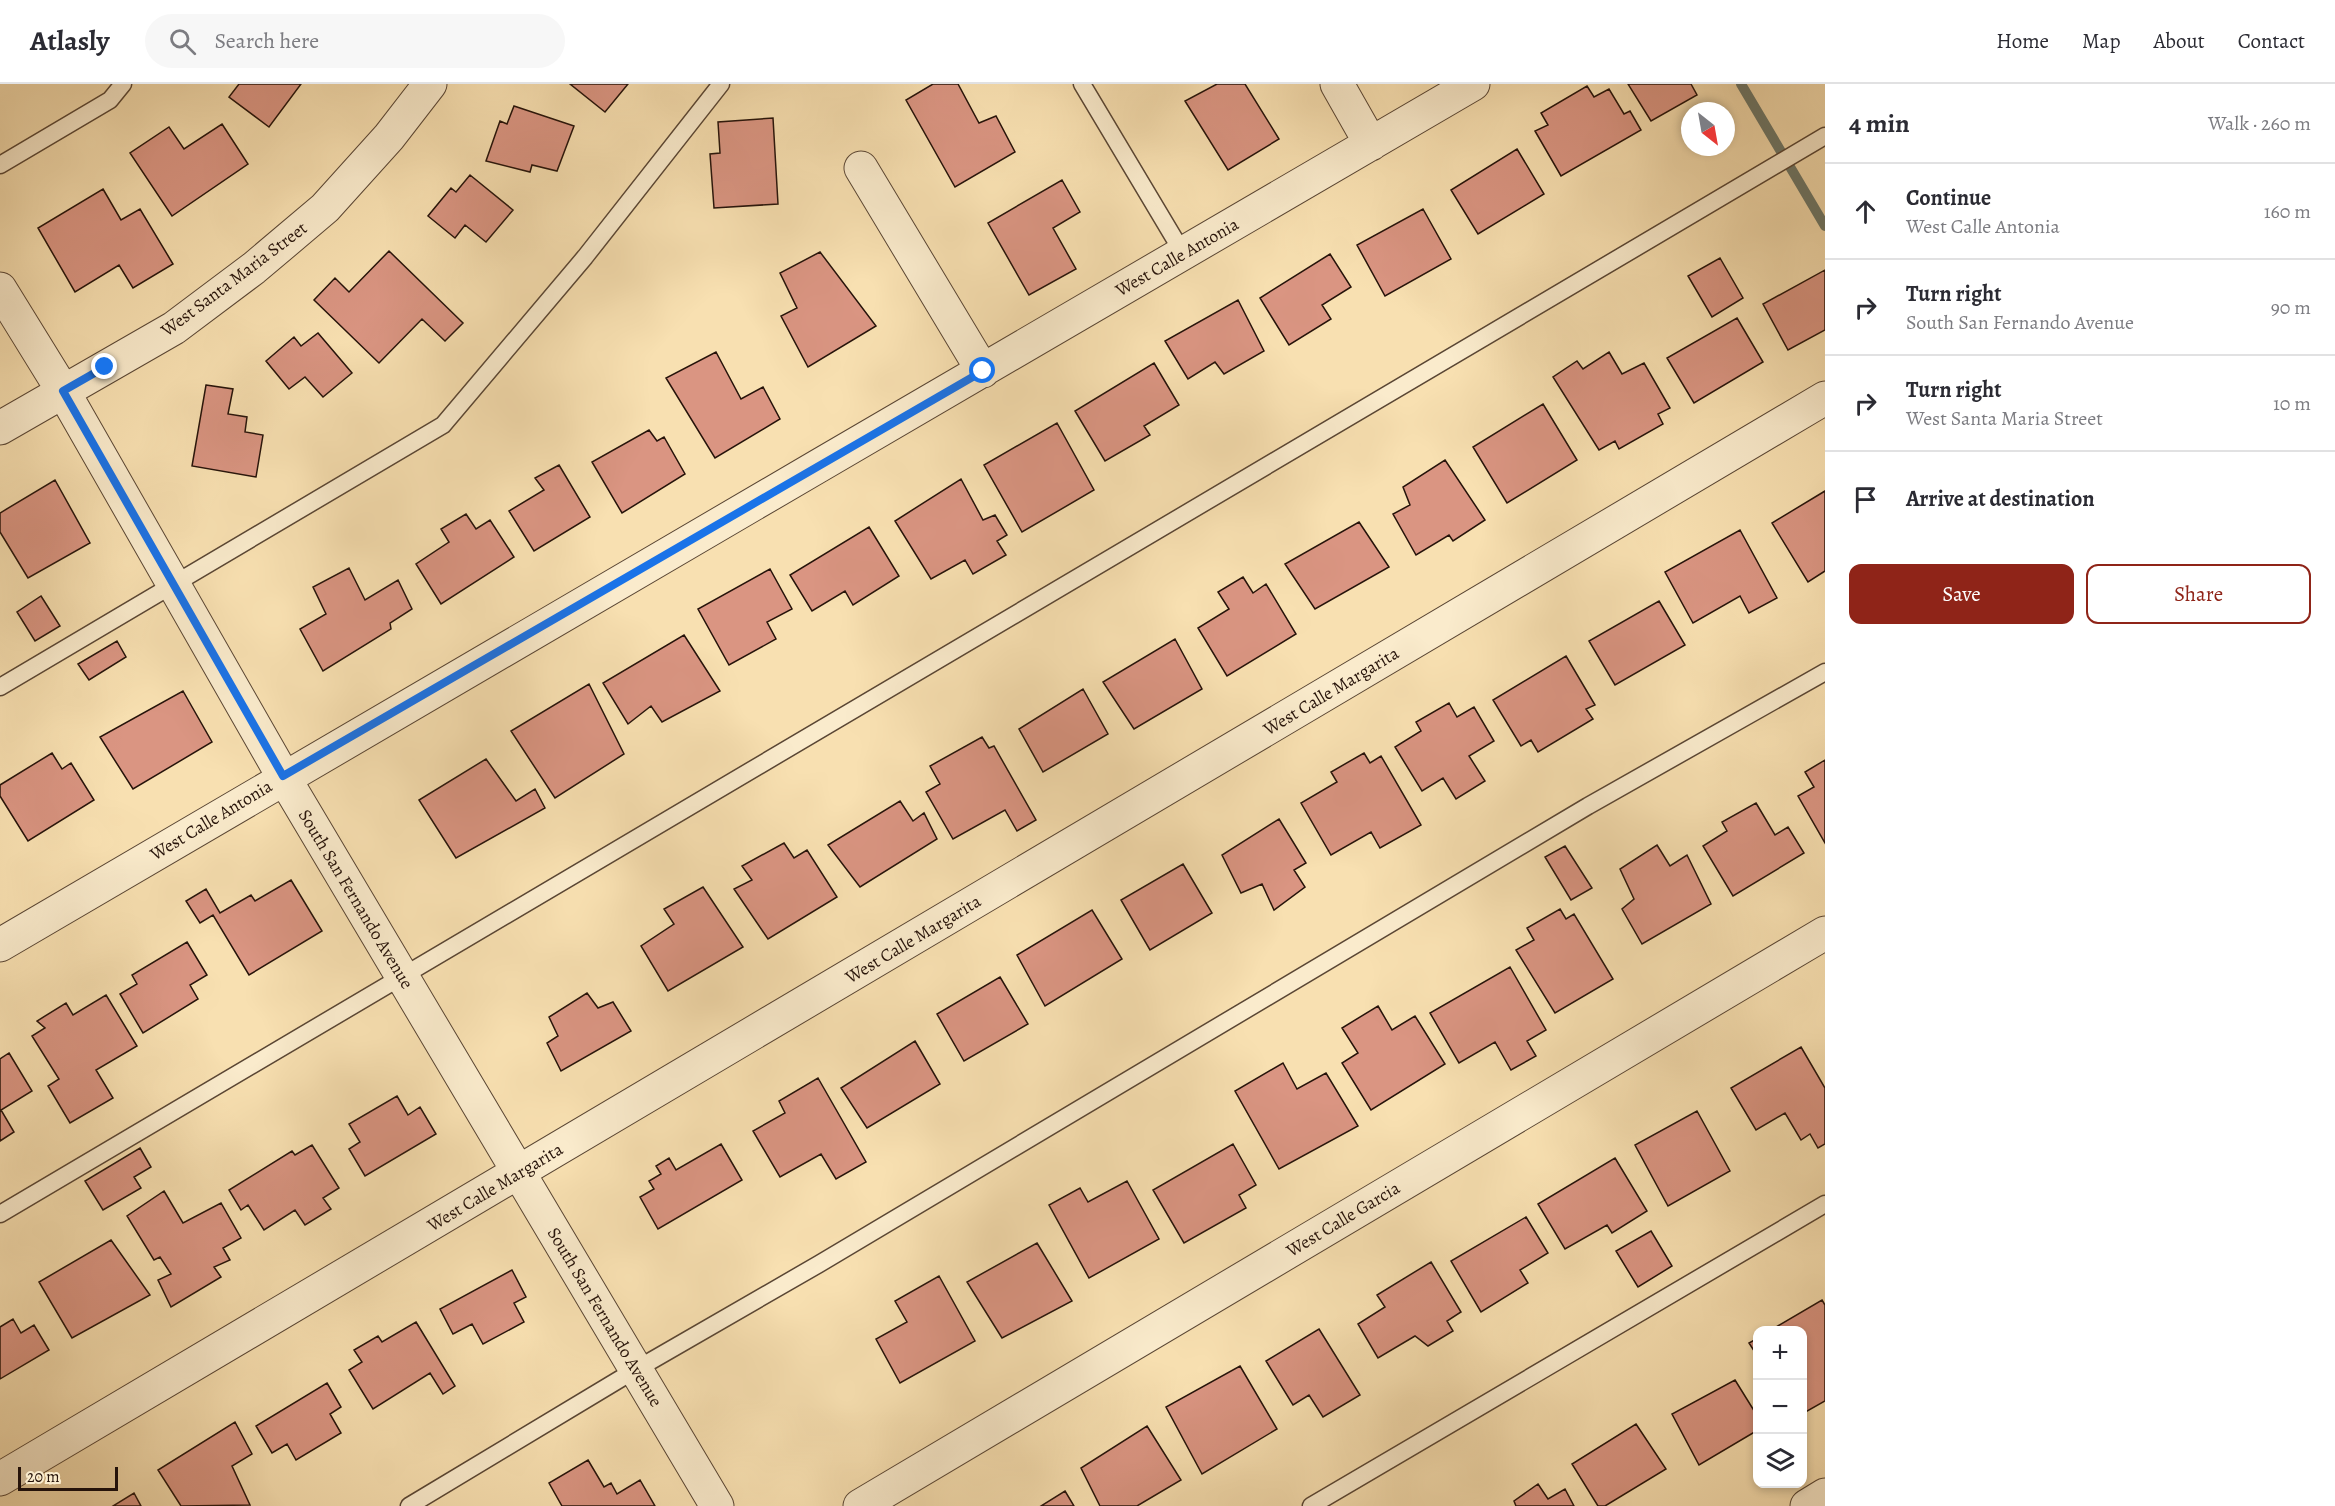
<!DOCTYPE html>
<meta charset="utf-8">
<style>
:root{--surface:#fff;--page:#f7f7f7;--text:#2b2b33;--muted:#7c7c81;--line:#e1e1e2;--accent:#8f2418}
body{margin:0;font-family:Alegreya,serif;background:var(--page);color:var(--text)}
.controls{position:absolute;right:18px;bottom:18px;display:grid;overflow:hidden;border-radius:12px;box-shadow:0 3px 9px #0003}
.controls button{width:54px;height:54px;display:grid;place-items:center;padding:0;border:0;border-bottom:2px solid var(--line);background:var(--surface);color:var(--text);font:30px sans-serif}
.compass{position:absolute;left:1681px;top:18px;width:54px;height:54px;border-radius:50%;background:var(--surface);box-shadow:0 3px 9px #0003;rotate:149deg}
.scale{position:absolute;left:18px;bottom:15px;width:100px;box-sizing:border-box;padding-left:6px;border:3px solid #26130a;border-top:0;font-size:16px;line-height:21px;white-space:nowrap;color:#26130a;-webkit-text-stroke:4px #faebcc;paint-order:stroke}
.stop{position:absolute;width:18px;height:18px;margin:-14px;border:4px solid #1a73e8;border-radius:50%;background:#fff}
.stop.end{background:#1a73e8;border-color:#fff;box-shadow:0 2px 6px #0008}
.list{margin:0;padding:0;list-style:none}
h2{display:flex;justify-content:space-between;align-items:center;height:78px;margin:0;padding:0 24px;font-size:26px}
h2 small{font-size:20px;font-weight:400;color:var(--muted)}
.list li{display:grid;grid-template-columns:39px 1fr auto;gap:18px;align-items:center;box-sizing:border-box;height:96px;padding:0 24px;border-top:2px solid var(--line)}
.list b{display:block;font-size:22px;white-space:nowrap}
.list p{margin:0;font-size:20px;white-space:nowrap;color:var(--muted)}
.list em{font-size:20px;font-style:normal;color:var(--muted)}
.actions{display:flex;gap:12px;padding:18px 24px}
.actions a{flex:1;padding:14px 0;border:2px solid var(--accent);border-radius:12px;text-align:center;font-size:21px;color:var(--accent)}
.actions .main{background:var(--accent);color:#fff}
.icon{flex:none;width:33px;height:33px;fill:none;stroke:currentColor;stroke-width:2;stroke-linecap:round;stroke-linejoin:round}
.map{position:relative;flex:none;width:1825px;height:1422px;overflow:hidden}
header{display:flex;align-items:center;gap:36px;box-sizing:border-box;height:84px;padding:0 30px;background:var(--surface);border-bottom:2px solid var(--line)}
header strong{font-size:28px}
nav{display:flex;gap:33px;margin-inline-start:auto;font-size:21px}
.search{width:420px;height:54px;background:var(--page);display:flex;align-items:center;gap:15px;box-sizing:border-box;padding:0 21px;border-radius:33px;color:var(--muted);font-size:22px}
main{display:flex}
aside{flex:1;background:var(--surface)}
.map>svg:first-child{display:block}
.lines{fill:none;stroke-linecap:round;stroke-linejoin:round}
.stream{stroke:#6d796b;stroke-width:10}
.building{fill:#da9582;stroke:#26130a;stroke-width:1.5}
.service-casing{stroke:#5a4634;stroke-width:19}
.minor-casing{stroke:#5a4634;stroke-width:35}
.tertiary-casing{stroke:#5a4634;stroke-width:35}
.service{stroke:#faebcc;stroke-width:16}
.minor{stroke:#faebcc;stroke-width:33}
.tertiary{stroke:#faebcc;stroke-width:33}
.route{stroke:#1a73e8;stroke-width:8}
.labels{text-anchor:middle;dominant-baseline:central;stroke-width:6;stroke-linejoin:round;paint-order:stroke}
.street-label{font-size:18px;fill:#26130a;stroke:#faebcc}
</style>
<header>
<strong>Atlasly</strong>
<div class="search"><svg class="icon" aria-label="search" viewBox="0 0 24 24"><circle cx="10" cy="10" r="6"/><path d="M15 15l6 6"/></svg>Search here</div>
<nav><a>Home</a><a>Map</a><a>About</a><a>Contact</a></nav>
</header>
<main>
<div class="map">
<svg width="1825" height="1422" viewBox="0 0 1825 1422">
<rect width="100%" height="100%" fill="#f8e0b1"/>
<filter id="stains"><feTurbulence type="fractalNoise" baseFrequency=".00333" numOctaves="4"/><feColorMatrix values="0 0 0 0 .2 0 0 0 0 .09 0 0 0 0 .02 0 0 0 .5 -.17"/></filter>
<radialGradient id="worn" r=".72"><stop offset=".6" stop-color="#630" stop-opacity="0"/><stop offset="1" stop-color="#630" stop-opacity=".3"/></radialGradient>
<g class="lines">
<path class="stream" d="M1741,0L1825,142"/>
</g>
<path class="building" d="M239,0H301L269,43L229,13Z
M570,0H628L605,28Z
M933,0H958L979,39L996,32L1015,68L955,103L906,16Z
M1217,0H1245L1279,55L1228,86L1185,17Z
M1628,0H1691L1697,11L1651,37Z
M1587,2L1594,13L1609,5L1624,30L1630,27L1641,46L1561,92L1535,47L1548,41L1541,29Z
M514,22L574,42L557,87L532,81L530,88L486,77L500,37L507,40Z
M773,34L778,120L714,124L710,70L720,69L718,38Z
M222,40L248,80L172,132L130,69L169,43L184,65Z
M1517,65L1544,110L1478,150L1451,106Z
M470,91L513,126L486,158L465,141L455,154L428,132L451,104L456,108Z
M1062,96L1080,128L1053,144L1076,185L1029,211L988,139Z
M103,105L121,136L140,125L173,180L133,204L119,181L75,208L38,144Z
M1423,125L1451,175L1385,212L1357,161Z
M389,167L463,239L445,257L422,235L379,279L314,216L335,194L349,208Z
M820,168L876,242L808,283L781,232L797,224L780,189Z
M1330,170L1351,203L1322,221L1331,235L1289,261L1260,214Z
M1720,174L1743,214L1712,233L1688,192Z
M1825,186V246L1788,266L1763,220Z
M1238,216L1264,267L1224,290L1215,278L1188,295L1165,257Z
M1737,234L1763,278L1694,319L1667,274Z
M318,249L352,289L323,313L305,293L289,305L266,277L294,253L301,262Z
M716,268L741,315L763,303L780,335L715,374L666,294Z
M1609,268L1622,290L1644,279L1670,324L1658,330L1663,340L1619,365L1615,357L1599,366L1553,293L1577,277L1583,285Z
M1154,279L1179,321L1144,342L1150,351L1105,377L1075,327Z
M206,301L233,305L228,330L247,333L245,348L263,351L256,393L192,382Z
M1543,320L1577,376L1507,419L1473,363Z
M1057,339L1094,406L1022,448L984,381Z
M649,346L657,357L664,353L685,390L622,429L592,378Z
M1445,376L1485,436L1453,457L1449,451L1416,471L1393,430L1410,421L1403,403Z
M559,381L590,433L534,467L509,427L544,406L535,394Z
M961,395L983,436L995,431L1007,451L997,457L1006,471L973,490L965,476L931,495L895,437Z
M55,396L90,459L28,494L0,448V429Z
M1825,407V487L1808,498L1772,439Z
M466,430L476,445L490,436L514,473L441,520L416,480L449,458L441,445Z
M1359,438L1389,483L1315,525L1285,480Z
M869,443L899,492L853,521L845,507L812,527L790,491Z
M1740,446L1777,514L1749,529L1740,512L1693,539L1665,488Z
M349,484L365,516L398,496L412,525L390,539L391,545L323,587L300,545L326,530L313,503Z
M770,485L792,525L767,538L776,555L729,581L698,525Z
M1243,493L1253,509L1266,500L1296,550L1227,592L1198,544L1229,525L1218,508Z
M41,512L60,542L35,557L17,528Z
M1659,517L1685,561L1615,601L1589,557Z
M684,551L720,607L662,638L651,622L628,640L603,599Z
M1175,555L1202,605L1134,645L1103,598Z
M117,557L126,573L89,596L78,580Z
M1566,572L1595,621L1586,625L1593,635L1538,668L1531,656L1521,662L1493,616Z
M589,600L624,670L555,714L511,647Z
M1083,605L1108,650L1043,688L1019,645Z
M183,607L212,658L133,705L100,653Z
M1449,619L1457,633L1474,623L1494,657L1469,672L1485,697L1456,715L1443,694L1422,707L1395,663L1421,647L1416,638Z
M982,653L989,664L994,662L1036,736L1017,747L1005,726L953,755L926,708L940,700L930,682Z
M52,669L62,685L71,679L94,716L28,757L0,712V701Z
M1364,669L1370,679L1381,672L1421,741L1380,764L1371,748L1331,771L1301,719L1337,698L1331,688Z
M486,675L516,717L535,705L545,724L456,774L419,716Z
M1825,676V759L1798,712L1814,703L1805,688Z
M900,717L913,737L924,729L937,755L860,803L828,761Z
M1756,719L1775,751L1788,743L1804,769L1733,812L1703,762L1727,747L1722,738Z
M1279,735L1306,779L1294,786L1305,803L1274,826L1262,800L1241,809L1222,771Z
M784,759L794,774L807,766L837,813L768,855L734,805L752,796L742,782Z
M1657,761L1670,782L1687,771L1711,820L1642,860L1622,825L1634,815L1620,785Z
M1565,762L1592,804L1571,816L1545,773Z
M1183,780L1212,829L1150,866L1121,816Z
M291,796L322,847L249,891L213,831L200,839L186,817L206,805L220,829L251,811L255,817Z
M703,803L743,863L668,907L641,862L674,840L664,825Z
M1560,825L1566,835L1574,830L1613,895L1555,929L1516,866L1534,856L1527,844Z
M1092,826L1122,875L1045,922L1017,871Z
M187,858L207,891L190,901L198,915L143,949L120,910L137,900L132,891Z
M1510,883L1546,946L1527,957L1536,972L1511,986L1495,958L1459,979L1430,929Z
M1000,893L1028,940L964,977L937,930Z
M587,909L598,924L613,918L631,947L561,987L547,959L558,952L549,933Z
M106,911L137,962L96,986L113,1014L70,1039L48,1002L59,995L32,952L45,944L37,937L66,919L73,931Z
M1378,922L1392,946L1415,932L1445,980L1371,1026L1342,979L1358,969L1342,944Z
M915,957L940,1000L867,1044L841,1004Z
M1801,963L1825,1004V1060L1818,1064L1810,1050L1801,1056L1785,1029L1756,1046L1731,1004Z
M9,969L32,1007L1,1026L14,1048L0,1057V975Z
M1283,979L1297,1005L1326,989L1358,1042L1279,1085L1235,1007Z
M818,994L866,1078L836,1095L821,1070L780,1093L753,1047L785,1029L779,1017Z
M397,1012L408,1031L420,1023L436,1050L365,1092L349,1065L360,1058L349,1040Z
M1697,1027L1730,1087L1668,1122L1635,1061Z
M721,1060L742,1096L658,1145L640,1113L654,1105L649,1097L661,1090L656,1082L669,1074L676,1086Z
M1233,1060L1256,1101L1239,1111L1246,1124L1184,1159L1153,1106Z
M312,1061L339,1104L323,1114L331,1125L305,1141L295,1126L264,1146L248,1121L241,1126L229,1106L292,1067L295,1071Z
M140,1064L151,1083L134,1093L141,1104L103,1126L85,1097Z
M1615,1074L1647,1127L1612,1149L1607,1141L1565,1165L1538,1120Z
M1127,1097L1159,1155L1089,1194L1049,1121L1080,1104L1088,1118Z
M164,1107L183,1139L221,1119L241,1154L223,1164L230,1176L214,1183L221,1193L171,1223L158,1196L171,1190L160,1173L154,1176L127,1132Z
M1526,1133L1548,1169L1520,1186L1528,1199L1481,1228L1451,1177Z
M1651,1147L1672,1182L1638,1203L1616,1167Z
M111,1156L150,1211L72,1254L39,1198Z
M1037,1159L1072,1217L1002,1254L967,1198Z
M1431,1178L1461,1228L1447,1237L1453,1247L1428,1262L1415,1252L1378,1274L1358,1240L1385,1223L1377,1211Z
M512,1186L526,1213L514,1219L524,1238L483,1260L472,1240L453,1250L440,1225Z
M939,1192L975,1257L900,1299L876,1255L907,1238L895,1217Z
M1822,1216L1825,1221V1317L1802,1330V1246H1771Z
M13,1235L21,1249L34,1241L49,1266L0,1295V1243Z
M416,1238L455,1302L443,1310L430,1289L373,1325L349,1286L362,1278L354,1266L378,1252L382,1258Z
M1319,1245L1360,1311L1323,1333L1309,1311L1293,1321L1266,1277Z
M1758,1254V1273L1749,1259Z
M1240,1282L1277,1345L1202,1390L1166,1323Z
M1735,1296L1758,1333V1346L1699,1381L1672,1330Z
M327,1299L341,1323L330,1330L341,1349L296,1376L287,1360L272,1369L256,1342Z
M235,1338L252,1370L232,1382L250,1421L181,1422L158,1386Z
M1636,1340L1666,1385L1605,1422H1598L1572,1380Z
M1147,1342L1181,1396L1137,1422H1100L1081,1384Z
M588,1376L604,1403L611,1399L617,1410L640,1396L655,1422H562L549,1399Z
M1538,1400L1548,1415L1565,1405L1574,1422H1516L1514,1417Z
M1065,1407L1074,1422H1041Z
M134,1409L141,1422H113Z"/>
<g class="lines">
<g class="service-casing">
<path id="service" d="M1082,0L1183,169
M0,81L110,16L123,0
M0,603L443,341L585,173L721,0
M0,1130L1825,52
M409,1422L630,1289L819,1180L1588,722L1825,588
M1311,1422L1825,1120"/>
</g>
<g class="minor-casing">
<path id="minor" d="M1337,0L1371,60
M861,84L983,287
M0,205L63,307L283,692L717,1422
M0,344L174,244L254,184L325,124L389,53L430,0
M0,861C489,570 983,289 1473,0
M0,1395L1825,314
M860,1422L1825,849"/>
</g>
<g class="tertiary-casing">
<path id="tertiary" d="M1807,1422L1825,1411"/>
</g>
<use href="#service" class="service"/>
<use href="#minor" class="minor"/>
<use href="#tertiary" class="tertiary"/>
</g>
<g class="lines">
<path class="route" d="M105,283L63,307L283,692L983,287"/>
</g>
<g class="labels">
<g class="street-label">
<text transform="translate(1177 173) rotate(-30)">West Calle Antonia</text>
<text transform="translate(234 195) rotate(-37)">West Santa Maria Street</text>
<text transform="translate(1331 607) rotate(-31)">West Calle Margarita</text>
<text transform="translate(211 736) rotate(-31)">West Calle Antonia</text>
<text transform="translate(356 815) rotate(59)">South San Fernando Avenue</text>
<text transform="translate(913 855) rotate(-31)">West Calle Margarita</text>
<text transform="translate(495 1103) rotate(-31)">West Calle Margarita</text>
<text transform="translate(1343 1135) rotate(-31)">West Calle Garcia</text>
<text transform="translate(605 1233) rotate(59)">South San Fernando Avenue</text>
</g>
</g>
<rect width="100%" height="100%" filter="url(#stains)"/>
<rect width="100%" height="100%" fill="url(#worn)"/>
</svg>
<div class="controls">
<button>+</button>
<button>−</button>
<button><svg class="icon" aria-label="layers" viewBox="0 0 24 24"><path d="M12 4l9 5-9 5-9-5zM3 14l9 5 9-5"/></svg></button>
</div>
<svg class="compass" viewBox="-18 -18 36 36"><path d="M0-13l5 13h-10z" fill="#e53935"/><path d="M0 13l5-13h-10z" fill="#7c7c81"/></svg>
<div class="scale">20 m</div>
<div class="stop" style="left:983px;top:287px"></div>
<div class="stop end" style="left:105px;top:283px"></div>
</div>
<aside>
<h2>4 min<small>Walk · 260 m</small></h2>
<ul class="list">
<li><svg class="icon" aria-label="ahead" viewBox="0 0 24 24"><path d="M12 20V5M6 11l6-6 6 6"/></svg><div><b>Continue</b><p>West Calle Antonia</p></div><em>160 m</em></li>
<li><svg class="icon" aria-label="right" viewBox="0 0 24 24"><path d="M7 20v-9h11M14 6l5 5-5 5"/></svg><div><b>Turn right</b><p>South San Fernando Avenue</p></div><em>90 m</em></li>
<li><svg class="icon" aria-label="right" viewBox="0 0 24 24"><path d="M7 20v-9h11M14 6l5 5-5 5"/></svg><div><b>Turn right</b><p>West Santa Maria Street</p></div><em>10 m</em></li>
<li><svg class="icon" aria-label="arrive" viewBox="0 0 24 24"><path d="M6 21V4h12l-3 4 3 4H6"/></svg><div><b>Arrive at destination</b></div></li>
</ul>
<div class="actions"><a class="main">Save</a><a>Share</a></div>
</aside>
</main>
